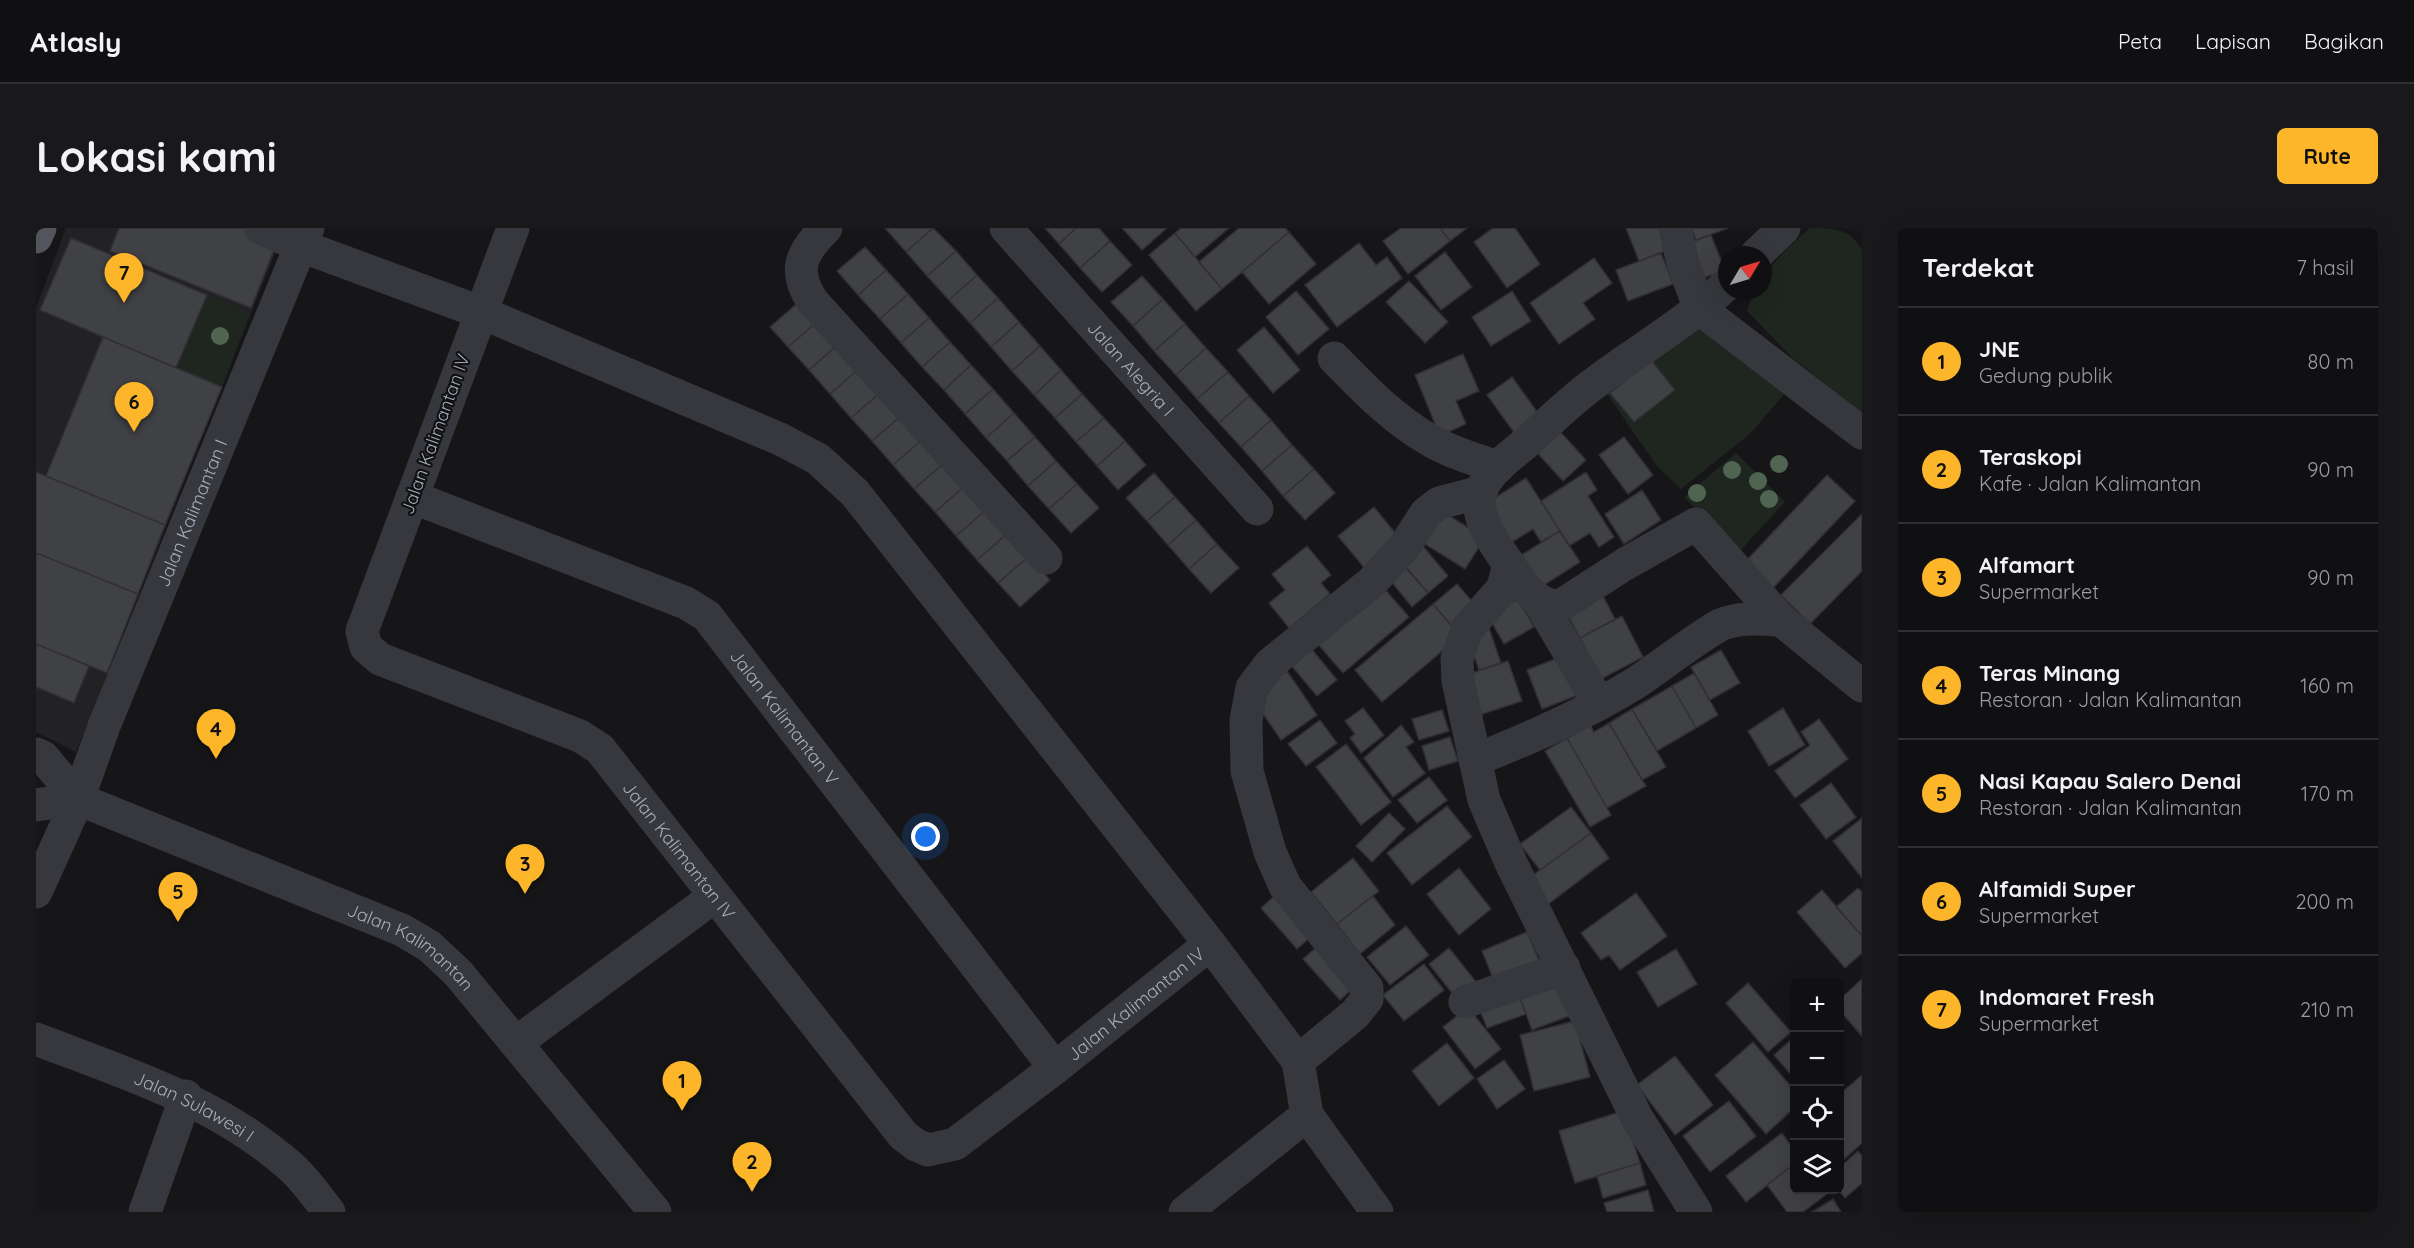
<!DOCTYPE html>
<html lang="id">
<meta charset="utf-8">
<style>
:root{--surface:#101012;--page:#19191b;--text:#f1f3f6;--muted:#9c9d9f;--line:#303032;--accent:#fdb529}
body{margin:0;font-family:Quicksand,sans-serif;background:var(--page);color:var(--text)}
.controls{position:absolute;right:18px;bottom:18px;display:grid;overflow:hidden;border-radius:9px;box-shadow:0 6px 24px #0002}
.controls button{width:54px;height:54px;display:grid;place-items:center;padding:0;border:0;border-bottom:2px solid var(--line);background:var(--surface);color:var(--text);font:30px sans-serif}
.compass{position:absolute;left:1682px;top:18px;width:54px;height:54px;border-radius:50%;background:var(--surface);box-shadow:0 6px 24px #0002;rotate:52deg}
.you{position:absolute;left:890px;top:609px;width:21px;height:21px;margin:-15px;border:4px solid #fff;border-radius:50%;background:#1a73e8;box-shadow:0 0 0 9px #1a73e833}
.badge{display:grid;place-items:center;width:39px;height:39px;border-radius:50%;background:var(--accent);color:#111;font-size:20px;font-weight:700}
.pin{position:absolute;translate:-50% -50px;filter:drop-shadow(0 2px 3px #0008)}
.pin::after{content:'';position:absolute;top:32px;width:21px;height:18px;background:inherit;clip-path:polygon(0 0,100% 0,50% 100%)}
.list{margin:0;padding:0;list-style:none}
h2{display:flex;justify-content:space-between;align-items:center;height:78px;margin:0;padding:0 24px;font-size:26px}
h2 small{font-size:20px;font-weight:400;color:var(--muted)}
.list li{display:grid;grid-template-columns:39px 1fr auto;gap:18px;align-items:center;box-sizing:border-box;height:108px;padding:0 24px;border-top:2px solid var(--line)}
.list b{display:block;font-size:22px;white-space:nowrap}
.list p{margin:0;font-size:20px;white-space:nowrap;color:var(--muted)}
.list em{font-size:20px;font-style:normal;color:var(--muted)}
.icon{flex:none;width:33px;height:33px;fill:none;stroke:currentColor;stroke-width:2;stroke-linecap:round;stroke-linejoin:round}
.map{position:relative;flex:none;width:1826px;height:984px;overflow:hidden;border-radius:9px}
header{display:flex;align-items:center;gap:36px;box-sizing:border-box;height:84px;padding:0 30px;background:var(--surface);border-bottom:2px solid var(--line)}
header strong{font-size:28px}
nav{display:flex;gap:33px;margin-inline-start:auto;font-size:21px}
.intro{display:flex;align-items:center;justify-content:space-between;box-sizing:border-box;height:144px;padding:0 36px}
h1{margin:0;font-size:42px}
.button{padding:15px 27px;border-radius:9px;background:var(--accent);color:#111;font-size:21px;font-weight:700}
main{display:flex;gap:36px;padding:0 36px}
aside{flex:1;background:var(--surface);border-radius:9px;box-shadow:0 6px 24px #0002}
.map>svg:first-child{display:block}
.built{fill:#222225}
.green{fill:#1e261f;fill-rule:evenodd}
.building{fill:#404145;stroke:#303034;stroke-width:1.5}
.lines{fill:none;stroke-linecap:round;stroke-linejoin:round}
.minor{stroke:#37383d;stroke-width:33}
.major{stroke:#53555d;stroke-width:33}
.tree{fill:#4f6551}
.labels{text-anchor:middle;dominant-baseline:central;stroke-width:4.5;stroke-linejoin:round;paint-order:stroke}
.street-label{font-size:18px;fill:#a7adb9;stroke:#111113}
</style>
<header>
<strong>Atlasly</strong>
<nav><a>Peta</a><a>Lapisan</a><a>Bagikan</a></nav>
</header>
<div class="intro"><h1>Lokasi kami</h1><a class="button">Rute</a></div>
<main>
<div class="map">
<svg width="1826" height="984" viewBox="0 0 1826 984">
<rect width="100%" height="100%" fill="#161618"/>
<path class="built" d="M30,0H249L40,524L0,504V80Z"/>
<path class="green" d="M1774,0C1798,0 1814,0 1826,22V185L1757,130L1711,83L1717,65L1727,63C1727,38 1756,17 1774,0Z
M171,67L214,85L186,159L140,140Z
M1661,92L1750,164L1715,205L1645,261L1620,237L1567,160ZM1638,162L1598,194L1575,165Z
M1700,225L1749,274L1701,326L1648,269Z"/>
<path class="building" d="M83,0H212L242,12L215,80L74,23Z
M849,0H897L870,24Z
M897,0L920,23L891,48L870,24Z
M1009,0H1040L1023,16Z
M1040,0H1063L1074,13L1044,40L1023,16Z
M1086,0H1131L1106,22Z
M1145,0H1193L1159,29L1139,5Z
M1203,0H1249L1253,4L1186,61L1163,34Z
M1365,0H1404L1414,13L1372,46L1347,13Z
M1404,0H1431L1414,13Z
M1457,0H1479L1504,36L1471,60L1438,14Z
M1590,0H1630L1637,20L1603,33Z
M1655,0H1692L1660,12Z
M1253,4L1280,36L1233,76L1206,44Z
M1139,5L1186,61L1160,83L1113,27Z
M1675,7L1689,42L1660,53L1647,17Z
M35,10L171,67L140,140L4,82Z
M1074,13L1096,37L1066,64L1044,40Z
M1323,15L1340,37L1351,29L1366,50L1301,99L1269,57Z
M829,19L850,42L822,67L801,43Z
M920,23L941,47L913,72L891,48Z
M1409,24L1436,59L1405,82L1379,48Z
M1625,25L1637,56L1592,73L1580,42Z
M1558,30L1576,55L1547,75L1559,91L1523,116L1494,75Z
M850,42L872,66L844,91L822,67Z
M941,47L962,70L934,95L913,72Z
M1106,48L1127,71L1097,98L1075,74Z
M1373,53L1412,94L1389,115L1350,74Z
M1260,63L1293,101L1262,127L1230,89Z
M1476,63L1495,93L1455,118L1436,89Z
M872,66L893,90L865,115L844,91Z
M962,70L983,94L955,119L934,95Z
M1127,71L1149,96L1118,123L1097,98Z
M765,72L783,92L752,119L734,99Z
M893,90L914,114L886,139L865,115Z
M783,92L804,115L773,142L752,119Z
M983,94L1004,118L976,143L955,119Z
M1149,96L1170,120L1140,147L1118,123Z
M1228,99L1264,142L1237,165L1201,122Z
M67,109L186,159L129,297L10,248Z
M914,114L935,137L908,162L886,139Z
M804,115L825,139L794,166L773,142Z
M1004,118L1025,142L998,167L976,143Z
M1170,120L1192,144L1161,171L1140,147Z
M1427,126L1443,163L1420,173L1430,196L1404,208L1379,147Z
M1615,132L1639,162L1598,194L1574,165Z
M935,137L957,161L929,186L908,162Z
M825,139L846,163L815,190L794,166Z
M1025,142L1046,166L1019,190L998,167Z
M1192,144L1213,168L1183,195L1161,171Z
M1476,149L1507,192L1482,210L1451,167Z
M957,161L978,185L950,210L929,186Z
M846,163L867,186L836,213L815,190Z
M1046,166L1068,190L1040,214L1019,190Z
M1213,168L1235,192L1205,219L1183,195Z
M978,185L999,209L971,233L950,210Z
M867,186L888,210L857,237L836,213Z
M1068,190L1089,213L1061,238L1040,214Z
M1235,192L1256,217L1226,243L1205,219Z
M1517,196L1550,232L1527,253L1494,217Z
M999,209L1020,233L992,258L971,233Z
M1588,209L1617,247L1592,266L1563,227Z
M888,210L909,234L878,261L857,237Z
M1089,213L1110,237L1082,262L1061,238Z
M1256,217L1278,241L1247,268L1226,243Z
M1020,233L1041,256L1013,281L992,258Z
M909,234L930,257L899,284L878,261Z
M1278,241L1299,265L1269,292L1247,268Z
M0,244L129,297L102,366L0,325Z
M1550,244L1561,262L1552,268L1578,309L1563,319L1554,305L1533,318L1505,273Z
M1118,245L1139,269L1111,293L1090,270Z
M1791,247L1819,273L1737,360L1709,334Z
M1490,250L1524,303L1505,314L1497,301L1473,316L1448,277Z
M1041,256L1063,280L1035,305L1013,281Z
M930,257L951,281L920,308L899,284Z
M1606,262L1625,292L1588,316L1569,286Z
M1139,269L1160,292L1132,317L1111,293Z
M1338,279L1365,312L1330,342L1302,308Z
M951,281L972,305L941,332L920,308Z
M1404,282L1449,310L1429,341L1384,313Z
M1826,286V343L1774,396L1745,367Z
M1160,292L1181,316L1153,341L1132,317Z
M1524,303L1544,334L1502,361L1482,329Z
M972,305L993,328L962,355L941,332Z
M1181,316L1203,340L1175,365L1153,341Z
M1386,317L1412,348L1392,365L1366,334Z
M1271,318L1295,347L1285,355L1294,366L1253,400L1233,375L1249,362L1236,346Z
M0,325L102,366L71,445L0,416Z
M993,328L1014,352L984,379L962,355Z
M1369,339L1392,365L1376,379L1354,352Z
M1421,356L1440,378L1416,398L1397,376Z
M1346,358L1373,389L1307,445L1280,414Z
M1567,368L1579,391L1544,410L1531,386Z
M1482,371L1498,399L1468,416L1452,388Z
M1397,376L1424,408L1346,474L1319,442Z
M1586,388L1607,429L1565,451L1544,410Z
M1453,400L1465,435L1443,442L1431,407Z
M0,416L53,438L38,475L0,459Z
M1274,419L1301,452L1281,468L1254,436Z
M1685,422L1704,455L1674,472L1655,439Z
M1527,428L1542,467L1506,481L1491,442Z
M1472,433L1486,473L1440,488L1427,448Z
M1251,443L1281,487L1245,512L1221,477L1223,462Z
M1658,445L1682,487L1660,500L1636,458Z
M1636,458L1660,500L1621,523L1596,481Z
M1327,480L1348,507L1325,525L1314,510L1319,506L1309,493Z
M1747,480L1769,517L1733,538L1712,503Z
M1596,481L1630,539L1606,552L1573,495Z
M1406,482L1413,503L1383,512L1376,491Z
M1783,491L1812,531L1759,570L1739,543L1774,517L1765,504Z
M1284,492L1301,515L1270,538L1252,516Z
M1573,495L1610,558L1571,580L1531,510L1554,497L1558,504Z
M1365,497L1378,514L1370,519L1389,545L1357,569L1328,530Z
M1414,509L1422,533L1393,542L1386,518Z
M1531,510L1575,587L1554,599L1509,523Z
M1310,516L1355,574L1325,597L1280,539Z
M1393,549L1411,572L1381,595L1362,572Z
M1795,555L1820,589L1790,611L1764,577Z
M1411,578L1436,609L1376,657L1351,625Z
M1535,579L1555,605L1504,642L1484,616Z
M1353,585L1369,601L1336,634L1320,618Z
M1826,590V650L1797,613Z
M1555,605L1573,630L1511,677L1492,651Z
M1317,630L1343,663L1301,696L1275,664Z
M1423,640L1455,681L1423,707L1391,666Z
M1822,660L1826,664V708L1800,679Z
M1786,662L1826,708V725L1809,740L1761,684Z
M1242,665L1278,706L1261,721L1225,680Z
M1600,665L1631,708L1584,742L1573,727L1565,732L1545,705Z
M1337,668L1359,697L1324,726L1301,696Z
M1370,698L1393,727L1354,757L1331,729Z
M1491,704L1505,737L1459,755L1446,723Z
M1285,715L1322,756L1304,772L1267,731Z
M1413,720L1444,759L1424,775L1393,736Z
M1640,721L1661,756L1622,779L1601,744Z
M1388,736L1408,762L1368,793L1347,767Z
M1517,745L1533,788L1496,802L1480,759Z
M1826,751V808L1804,783V771Z
M1712,755L1755,804L1732,824L1690,775Z
M1480,759L1490,786L1451,800L1441,775Z
M1432,779L1465,821L1439,841L1407,799Z
M1539,793L1554,849L1498,863L1484,807Z
M1758,809V850L1738,827Z
M1717,814L1758,862V880L1730,906L1679,847Z
M1411,815L1438,850L1403,878L1376,843Z
M1639,828L1677,877L1639,907L1601,857Z
M1468,832L1489,861L1461,881L1441,851Z
M1826,847V915L1804,935V866Z
M1693,873L1720,908L1674,944L1647,908Z
M1587,883L1604,935L1539,955L1523,903Z
M1746,905L1758,922V936L1710,974L1690,948Z
M1822,923L1826,928V955L1809,970L1802,962L1804,939Z
M1604,935L1610,957L1567,970L1561,948Z
M1758,936V962H1789L1792,965L1767,984H1751L1731,957Z
M1612,962L1618,984H1571L1568,975Z
M1797,971L1805,984H1776Z"/>
<g class="lines">
<g class="minor">
<path d="M225,0L265,18L444,84L744,211L782,231L819,265L1174,716L1262,833L1271,887L1149,984"/>
<path id="s1" d="M477,0L326,403L330,419L344,431L544,508L564,521L867,907L880,917L892,922L919,916L1019,840L1174,716"/>
<path d="M790,0C765,24 756,43 777,74L1010,330"/>
<path id="s2" d="M970,0L1221,281"/>
<path d="M1639,0L1647,36L1664,81L1826,205"/>
<path d="M1720,27L1748,0"/>
<path d="M1691,56C1651,94 1603,122 1560,154C1535,172 1513,194 1491,214C1475,228 1451,243 1445,264C1437,289 1461,319 1474,338C1487,356 1500,379 1524,378L1589,336L1660,296L1745,392L1826,458"/>
<path d="M1298,130C1328,161 1359,193 1397,214C1417,225 1440,232 1462,239"/>
<path id="s3" d="M376,269L650,375L671,388L1019,840"/>
<path d="M1473,336L1467,360L1431,401L1421,431L1422,453L1448,572L1475,635L1601,890L1660,984"/>
<path d="M1504,375L1563,475"/>
<path id="s4" d="M0,526L7,529L42,571L366,702L393,718L422,745L619,984"/>
<path d="M1439,532C1494,510 1550,486 1601,454C1629,435 1655,414 1684,397C1704,389 1723,391 1745,392"/>
<path d="M0,577L42,571"/>
<path id="s5" d="M0,664L42,571L68,498L272,0"/>
<path d="M1429,774L1528,740"/>
<path id="s6" d="M0,811C91,846 180,873 254,938C269,951 281,969 293,984"/>
<path d="M480,815L679,668"/>
<path d="M1262,833L1319,786L1331,771V760L1249,658L1234,624L1211,543L1210,492L1216,460L1234,436L1336,354L1368,319L1390,285L1403,275L1445,264"/>
<path d="M1271,887L1341,984"/>
<path d="M109,984L150,868"/>
</g>
<path class="major" d="M0,9L4,0"/>
</g>
<g class="tree">
<circle cx="184" cy="108" r="9"/>
<circle cx="1743" cy="236" r="9"/>
<circle cx="1696" cy="242" r="9"/>
<circle cx="1722" cy="253" r="9"/>
<circle cx="1661" cy="265" r="9"/>
<circle cx="1733" cy="271" r="9"/>
</g>
<g class="labels">
<g class="street-label">
<text stroke="none"><textPath href="#s2" startOffset="188">Jalan Alegria I</textPath></text>
<text transform="translate(399 206) rotate(-70)">Jalan Kalimantan IV</text>
<text stroke="none"><textPath href="#s5" startOffset="410">Jalan Kalimantan I</textPath></text>
<text stroke="none"><textPath href="#s3" startOffset="446">Jalan Kalimantan V</textPath></text>
<text stroke="none"><textPath href="#s1" startOffset="832">Jalan Kalimantan IV</textPath></text>
<text stroke="none"><textPath href="#s4" startOffset="428">Jalan Kalimantan</textPath></text>
<text stroke="none"><textPath href="#s1" startOffset="1480">Jalan Kalimantan IV</textPath></text>
<text stroke="none"><textPath href="#s6" startOffset="172">Jalan Sulawesi I</textPath></text>
</g>
</g>
</svg>
<div class="controls">
<button>+</button>
<button>−</button>
<button><svg class="icon" aria-label="locate" viewBox="0 0 24 24"><circle cx="12" cy="12" r="6"/><path d="M12 2v4M12 18v4M2 12h4M18 12h4"/></svg></button>
<button><svg class="icon" aria-label="layers" viewBox="0 0 24 24"><path d="M12 4l9 5-9 5-9-5zM3 14l9 5 9-5"/></svg></button>
</div>
<svg class="compass" viewBox="-18 -18 36 36"><path d="M0-13l5 13h-10z" fill="#e53935"/><path d="M0 13l5-13h-10z" fill="#9c9d9f"/></svg>
<div class="you"></div>
<div class="pin badge" style="left:646px;top:883px">1</div>
<div class="pin badge" style="left:716px;top:964px">2</div>
<div class="pin badge" style="left:489px;top:666px">3</div>
<div class="pin badge" style="left:180px;top:531px">4</div>
<div class="pin badge" style="left:142px;top:694px">5</div>
<div class="pin badge" style="left:98px;top:204px">6</div>
<div class="pin badge" style="left:88px;top:75px">7</div>
</div>
<aside>
<h2>Terdekat<small>7 hasil</small></h2>
<ul class="list">
<li><span class="badge">1</span><div><b>JNE</b><p>Gedung publik</p></div><em>80 m</em></li>
<li><span class="badge">2</span><div><b>Teraskopi</b><p>Kafe · Jalan Kalimantan</p></div><em>90 m</em></li>
<li><span class="badge">3</span><div><b>Alfamart</b><p>Supermarket</p></div><em>90 m</em></li>
<li><span class="badge">4</span><div><b>Teras Minang</b><p>Restoran · Jalan Kalimantan</p></div><em>160 m</em></li>
<li><span class="badge">5</span><div><b>Nasi Kapau Salero Denai</b><p>Restoran · Jalan Kalimantan</p></div><em>170 m</em></li>
<li><span class="badge">6</span><div><b>Alfamidi Super</b><p>Supermarket</p></div><em>200 m</em></li>
<li><span class="badge">7</span><div><b>Indomaret Fresh</b><p>Supermarket</p></div><em>210 m</em></li>
</ul>
</aside>
</main>
